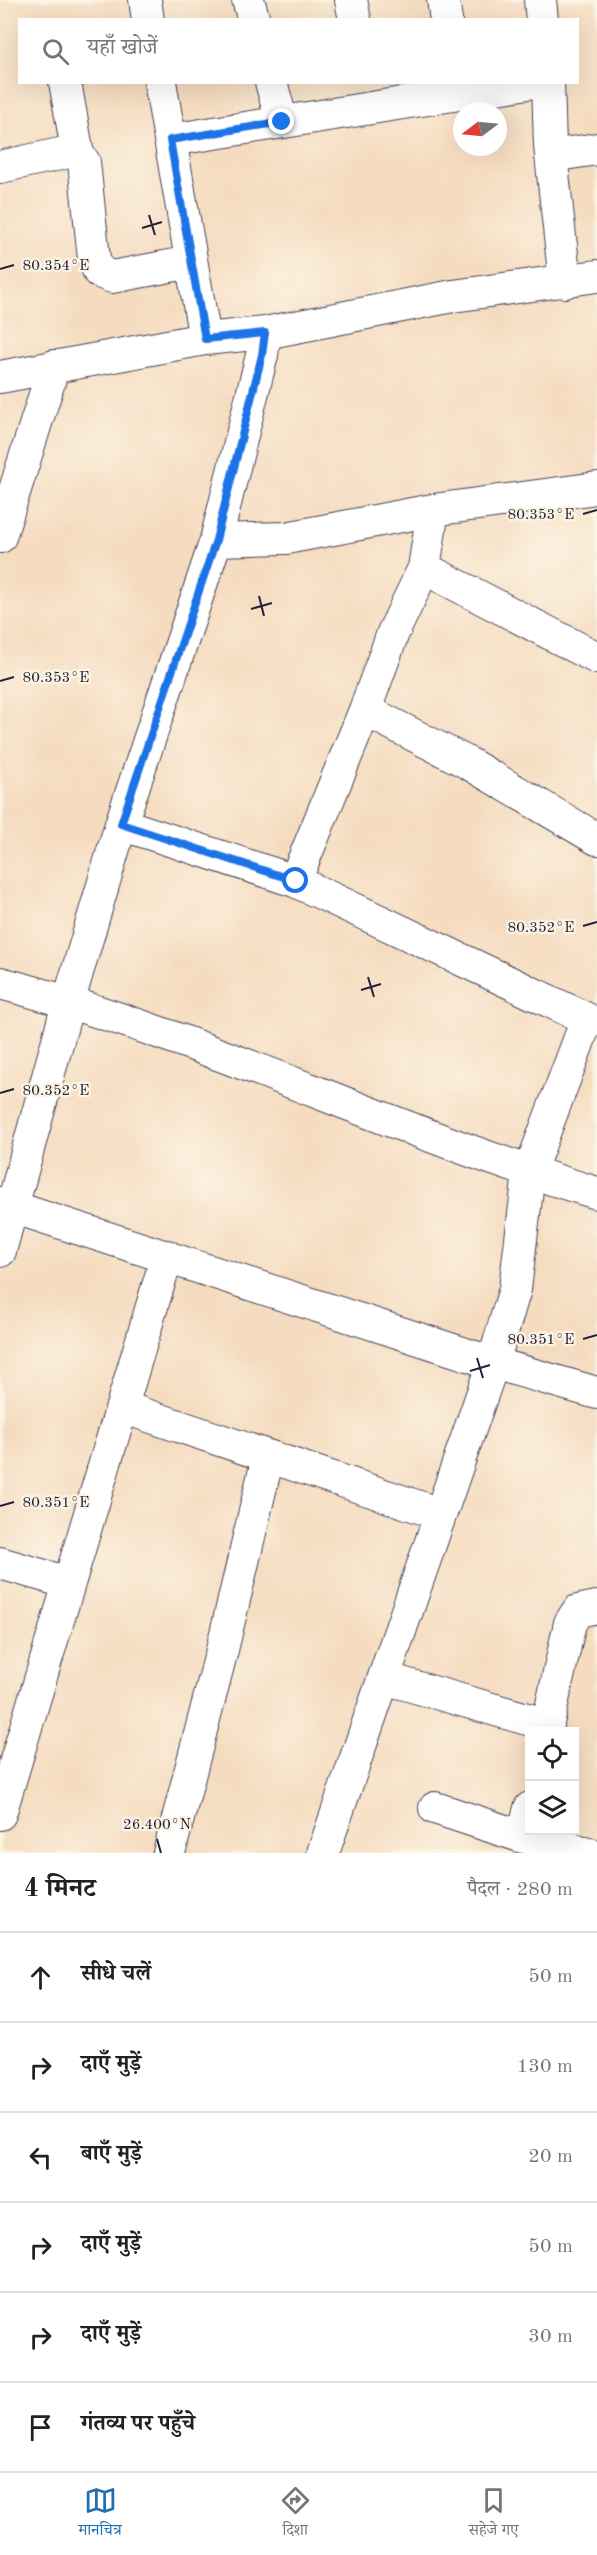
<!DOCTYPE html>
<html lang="hi">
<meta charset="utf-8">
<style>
:root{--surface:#fff;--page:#f2f2f2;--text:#202124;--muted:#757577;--line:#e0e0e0;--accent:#1f6fb2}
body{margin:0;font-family:"Old Standard TT","Noto Serif Devanagari",serif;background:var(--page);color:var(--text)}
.controls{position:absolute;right:18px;bottom:18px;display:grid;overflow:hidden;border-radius:0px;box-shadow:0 6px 24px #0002}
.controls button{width:54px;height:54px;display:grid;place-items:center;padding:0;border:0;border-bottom:2px solid var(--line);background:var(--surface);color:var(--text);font:30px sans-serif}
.compass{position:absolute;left:453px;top:102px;width:54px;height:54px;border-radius:50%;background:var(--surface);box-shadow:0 6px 24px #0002;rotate:254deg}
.stop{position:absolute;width:18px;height:18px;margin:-14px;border:4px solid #1a73e8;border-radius:50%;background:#fff}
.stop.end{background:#1a73e8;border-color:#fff;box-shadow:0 2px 6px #0008}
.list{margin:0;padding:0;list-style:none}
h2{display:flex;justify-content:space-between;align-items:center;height:78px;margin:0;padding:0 24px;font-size:26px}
h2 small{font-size:20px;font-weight:400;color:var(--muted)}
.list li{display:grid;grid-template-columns:39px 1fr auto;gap:18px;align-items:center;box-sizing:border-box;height:90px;padding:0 24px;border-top:2px solid var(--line)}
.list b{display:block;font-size:22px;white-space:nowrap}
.list em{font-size:20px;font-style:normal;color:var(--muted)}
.icon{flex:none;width:33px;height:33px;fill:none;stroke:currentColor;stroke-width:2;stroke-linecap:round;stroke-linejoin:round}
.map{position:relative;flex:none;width:597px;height:1853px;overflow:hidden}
.search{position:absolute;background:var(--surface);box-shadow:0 6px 24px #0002;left:18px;right:18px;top:18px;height:66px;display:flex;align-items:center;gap:15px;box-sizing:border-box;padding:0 21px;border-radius:0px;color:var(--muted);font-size:22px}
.sheet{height:618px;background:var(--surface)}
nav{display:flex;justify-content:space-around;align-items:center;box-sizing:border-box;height:84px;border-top:2px solid var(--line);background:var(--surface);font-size:16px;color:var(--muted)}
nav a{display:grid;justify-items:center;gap:3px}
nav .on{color:var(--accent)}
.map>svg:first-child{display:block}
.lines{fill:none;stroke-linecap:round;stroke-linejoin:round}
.minor-casing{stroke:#423e4f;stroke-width:34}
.minor{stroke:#fff;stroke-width:32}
.route{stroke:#1a73e8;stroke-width:8}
.ticks{fill:none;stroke:#22223b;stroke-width:2}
.ticks-label{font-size:15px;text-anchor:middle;fill:#22223b;stroke:#fcf5e5;stroke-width:4.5;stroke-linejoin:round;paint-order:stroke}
</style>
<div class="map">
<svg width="597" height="1853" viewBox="0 0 597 1853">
<rect width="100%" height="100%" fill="#fcf5e5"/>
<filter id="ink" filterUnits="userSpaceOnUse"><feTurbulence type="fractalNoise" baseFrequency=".0167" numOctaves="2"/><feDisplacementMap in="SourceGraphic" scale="12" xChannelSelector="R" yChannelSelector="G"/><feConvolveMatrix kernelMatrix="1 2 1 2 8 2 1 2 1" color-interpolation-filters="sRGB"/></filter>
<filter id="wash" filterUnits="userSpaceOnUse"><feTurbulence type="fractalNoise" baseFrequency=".008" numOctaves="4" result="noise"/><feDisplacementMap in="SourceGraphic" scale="24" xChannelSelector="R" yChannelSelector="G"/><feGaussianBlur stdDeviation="1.35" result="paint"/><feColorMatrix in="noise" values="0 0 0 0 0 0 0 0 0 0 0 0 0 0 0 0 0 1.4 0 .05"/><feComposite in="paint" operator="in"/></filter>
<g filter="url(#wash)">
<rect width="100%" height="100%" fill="#f5dcc0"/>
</g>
<g filter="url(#ink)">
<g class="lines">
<g class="minor-casing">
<path id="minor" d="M145,0L148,20
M248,0L254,20
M351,0L355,20
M443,0L446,20
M540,0L542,20
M65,82L78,155
M160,82L205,339
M271,82L282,122
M548,82L550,146L565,282
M170,140L534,82
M551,156L597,149
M0,167L69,152L78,155L84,162L94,259L99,272L112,277L191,262
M0,377L205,339L265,333L453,296L597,276
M0,537L54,366
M216,540L286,538L433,510L597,488
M424,568L597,658
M365,710L468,763L597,839
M121,824L295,881L587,1019L529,1173L515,1289L493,1363L323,1853
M295,881L365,710L393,633L424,568L433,510
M0,983C205,1036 395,1133 597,1193
M0,1203L493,1363L597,1393
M0,1251L69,1000L121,824L216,540L262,355L265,333
M122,1407L440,1514
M0,1563L69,1583
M384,1678L548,1725
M546,1732L570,1623L578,1611L597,1607
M435,1808L523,1837L588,1853
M0,1814L167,1256
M523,1837L530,1808
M169,1853L222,1650L268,1457"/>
</g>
<use href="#minor" class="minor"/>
</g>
</g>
<g class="lines" filter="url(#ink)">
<path class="route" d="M282,122L170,140L205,339L265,333L262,355L216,540L121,824L296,881"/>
</g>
<path class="ticks" d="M149,215L155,235M142,228L162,222M0,269L14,265M583,514L597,510M259,596L264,616M251,609L272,603M0,681L14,677M583,926L597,922M368,977L374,997M361,990L381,984M0,1093L14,1089M583,1339L597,1335M477,1358L483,1378M470,1371L490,1365M0,1506L14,1502M157,1839L161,1853"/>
<g class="ticks-label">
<text x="56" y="270">80.354°E</text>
<text x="541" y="519">80.353°E</text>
<text x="56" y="682">80.353°E</text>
<text x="541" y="932">80.352°E</text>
<text x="56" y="1095">80.352°E</text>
<text x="541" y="1344">80.351°E</text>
<text x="56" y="1507">80.351°E</text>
<text x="157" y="1829">26.400°N</text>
</g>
</svg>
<div class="controls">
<button><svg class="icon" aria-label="locate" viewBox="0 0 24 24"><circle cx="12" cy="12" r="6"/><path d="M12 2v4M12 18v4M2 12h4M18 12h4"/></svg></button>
<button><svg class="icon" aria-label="layers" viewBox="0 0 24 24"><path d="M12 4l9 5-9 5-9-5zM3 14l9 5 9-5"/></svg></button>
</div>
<svg class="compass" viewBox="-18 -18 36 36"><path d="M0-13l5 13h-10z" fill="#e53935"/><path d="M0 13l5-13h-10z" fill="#757577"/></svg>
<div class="stop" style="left:296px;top:881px"></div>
<div class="stop end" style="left:282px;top:122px"></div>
<div class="search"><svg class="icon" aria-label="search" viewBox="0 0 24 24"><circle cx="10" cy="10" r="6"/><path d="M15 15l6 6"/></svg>यहाँ खोजें</div>
</div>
<section class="sheet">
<h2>4 मिनट<small>पैदल · 280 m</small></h2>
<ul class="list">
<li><svg class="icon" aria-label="ahead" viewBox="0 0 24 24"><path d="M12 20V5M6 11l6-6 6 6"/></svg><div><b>सीधे चलें</b></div><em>50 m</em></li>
<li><svg class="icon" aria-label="right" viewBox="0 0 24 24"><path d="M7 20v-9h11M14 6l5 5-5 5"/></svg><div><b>दाएँ मुड़ें</b></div><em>130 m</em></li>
<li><svg class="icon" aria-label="left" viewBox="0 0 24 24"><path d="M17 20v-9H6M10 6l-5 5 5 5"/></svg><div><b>बाएँ मुड़ें</b></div><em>20 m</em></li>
<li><svg class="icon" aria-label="right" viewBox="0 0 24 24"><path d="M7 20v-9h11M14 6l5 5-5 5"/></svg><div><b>दाएँ मुड़ें</b></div><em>50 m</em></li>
<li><svg class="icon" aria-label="right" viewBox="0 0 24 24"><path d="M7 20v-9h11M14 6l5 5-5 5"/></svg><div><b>दाएँ मुड़ें</b></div><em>30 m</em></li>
<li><svg class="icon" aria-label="arrive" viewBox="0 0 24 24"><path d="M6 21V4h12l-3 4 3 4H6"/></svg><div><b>गंतव्य पर पहुँचे</b></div></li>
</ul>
</section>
<nav>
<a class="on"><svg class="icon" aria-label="map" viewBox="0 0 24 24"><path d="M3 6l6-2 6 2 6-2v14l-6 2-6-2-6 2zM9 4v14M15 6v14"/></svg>मानचित्र</a>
<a><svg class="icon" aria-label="directions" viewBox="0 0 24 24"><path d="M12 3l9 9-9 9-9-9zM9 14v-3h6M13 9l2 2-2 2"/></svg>दिशा</a>
<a><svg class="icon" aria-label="saved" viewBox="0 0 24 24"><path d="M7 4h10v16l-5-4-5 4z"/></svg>सहेजे गए</a>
</nav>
